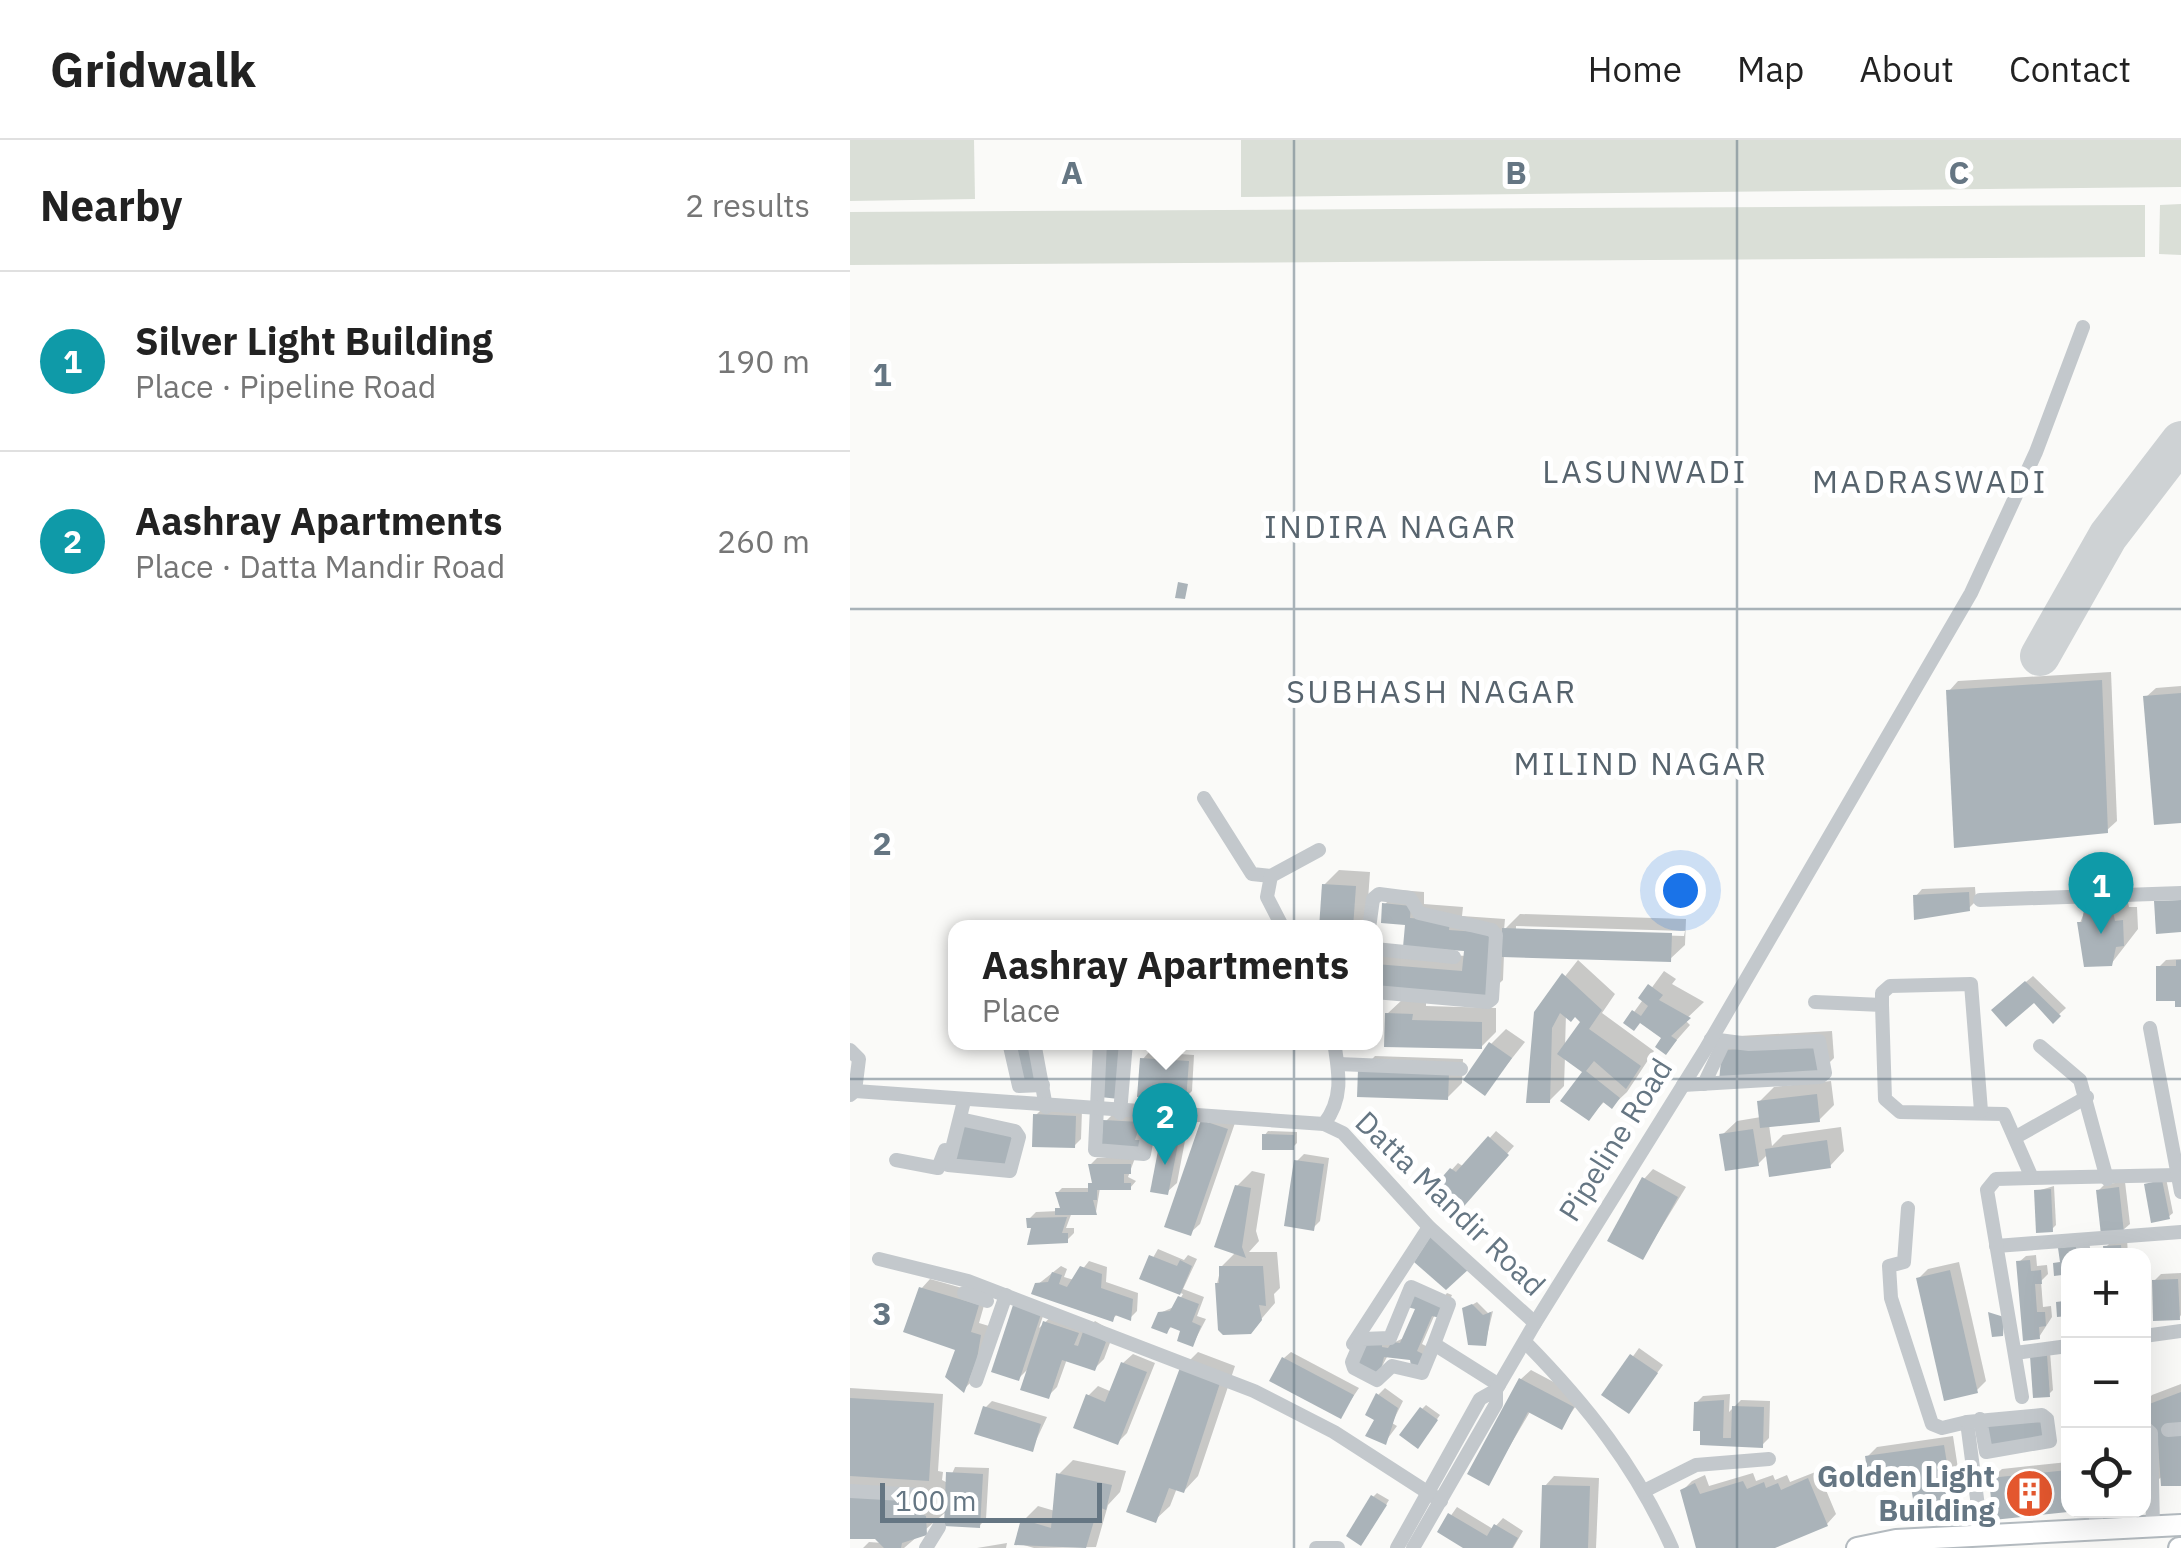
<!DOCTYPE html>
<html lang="en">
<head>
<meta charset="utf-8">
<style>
  :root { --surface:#fff; --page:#f2f2f2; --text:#222; --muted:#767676; --line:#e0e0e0; --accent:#111827 }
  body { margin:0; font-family:"IBM Plex Sans",sans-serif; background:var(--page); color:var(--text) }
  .controls { position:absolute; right:30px; bottom:30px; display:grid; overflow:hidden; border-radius:20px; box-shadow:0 10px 40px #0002 }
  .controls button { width:90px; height:90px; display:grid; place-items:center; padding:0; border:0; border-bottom:2px solid var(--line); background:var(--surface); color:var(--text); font:50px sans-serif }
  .scale { position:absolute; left:30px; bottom:25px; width:222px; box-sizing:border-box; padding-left:10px; border:5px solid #657683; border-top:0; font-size:28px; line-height:35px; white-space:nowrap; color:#657683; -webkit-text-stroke:8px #fff; paint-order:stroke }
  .you { position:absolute; left:830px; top:750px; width:35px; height:35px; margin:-25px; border:8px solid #fff; border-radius:50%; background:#1a73e8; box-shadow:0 0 0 15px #1a73e833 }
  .badge { display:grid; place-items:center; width:65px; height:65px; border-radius:50%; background:var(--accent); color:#fff; font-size:32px; font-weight:700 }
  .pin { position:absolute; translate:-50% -82px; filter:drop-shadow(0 2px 5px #0008) }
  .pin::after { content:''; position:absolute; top:52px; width:35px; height:30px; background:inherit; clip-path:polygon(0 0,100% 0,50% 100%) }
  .popup { position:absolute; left:98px; top:780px; width:435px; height:130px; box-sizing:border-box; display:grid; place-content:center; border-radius:20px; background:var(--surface); filter:drop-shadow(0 2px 8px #0005); font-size:32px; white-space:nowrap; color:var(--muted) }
  .popup b { font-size:38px; color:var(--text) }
  .popup::after { content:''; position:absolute; left:50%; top:100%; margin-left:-20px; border:20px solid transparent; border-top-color:var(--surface) }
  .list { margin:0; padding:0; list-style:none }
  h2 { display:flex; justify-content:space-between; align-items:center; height:130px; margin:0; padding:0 40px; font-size:42px }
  h2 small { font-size:32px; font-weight:400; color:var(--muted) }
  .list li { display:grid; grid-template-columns:65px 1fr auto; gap:30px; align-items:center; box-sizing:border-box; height:180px; padding:0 40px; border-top:2px solid var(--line) }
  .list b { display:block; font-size:38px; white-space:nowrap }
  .list p { margin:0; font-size:32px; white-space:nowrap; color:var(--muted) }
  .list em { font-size:32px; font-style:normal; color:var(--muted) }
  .icon { flex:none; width:55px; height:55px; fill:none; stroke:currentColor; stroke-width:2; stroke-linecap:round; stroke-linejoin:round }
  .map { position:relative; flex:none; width:1331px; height:1408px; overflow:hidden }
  header { display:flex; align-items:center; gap:60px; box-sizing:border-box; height:140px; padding:0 50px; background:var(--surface); border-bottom:2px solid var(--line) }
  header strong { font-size:48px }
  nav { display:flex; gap:55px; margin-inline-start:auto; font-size:35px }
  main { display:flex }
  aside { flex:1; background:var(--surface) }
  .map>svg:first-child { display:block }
</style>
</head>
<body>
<header>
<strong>Gridwalk</strong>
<nav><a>Home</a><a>Map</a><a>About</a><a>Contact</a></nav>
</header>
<main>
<aside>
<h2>Nearby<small>2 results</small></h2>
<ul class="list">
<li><span class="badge" style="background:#0f9aa8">1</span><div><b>Silver Light Building</b><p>Place · Pipeline Road</p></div><em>190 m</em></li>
<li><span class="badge" style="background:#0f9aa8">2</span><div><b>Aashray Apartments</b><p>Place · Datta Mandir Road</p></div><em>260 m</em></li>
</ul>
</aside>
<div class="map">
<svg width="1331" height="1408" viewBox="0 0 1331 1408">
  <rect width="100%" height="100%" fill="#fafaf8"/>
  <g fill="#dadfd7">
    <path d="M 0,0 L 124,0 L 125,59 L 0,61 Z"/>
    <path d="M 391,0 L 1331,0 L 1331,47 L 391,57 Z"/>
    <path d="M 1331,64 L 1331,115 L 1309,114 L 1310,65 Z"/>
    <path d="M 1295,65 L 1295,117 L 0,125 L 0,72 Z"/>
  </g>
  <g fill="#0003" fill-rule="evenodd">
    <path d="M 1261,532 L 1267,681 L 1257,690 L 1099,551 L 1108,541 Z"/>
    <path d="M 1331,546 L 1331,680 L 1296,557 L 1306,548 Z"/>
    <path d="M 489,730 L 520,732 L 516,788 L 472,788 L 474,745 Z"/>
    <path d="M 1125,747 L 1126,761 L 1119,768 L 1066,756 L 1072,749 Z"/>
    <path d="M 1275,749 L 1279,767 L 1287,767 L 1288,789 L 1261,824 L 1230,783 L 1237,765 Z"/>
    <path d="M 550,750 L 574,752 L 574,764 L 613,767 L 612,776 L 655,779 L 654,790 L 670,774 L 836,779 L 835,805 L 820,819 L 654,814 L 653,840 L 638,854 L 525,846 L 525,823 L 538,810 L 616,816 L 616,809 L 557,783 L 535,764 ZM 666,786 L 835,791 L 834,796 L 666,791 Z"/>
    <path d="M 1331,819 L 1331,864 L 1309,827 L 1316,820 Z"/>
    <path d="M 728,820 L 765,854 L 752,873 L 804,911 L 777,952 L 762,966 L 755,961 L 738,978 L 735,932 L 715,916 L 714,946 L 699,961 L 686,873 ZM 716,874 L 726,874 L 733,882 L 715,908 Z"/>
    <path d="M 814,831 L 826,839 L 822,844 L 854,862 L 835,880 L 840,885 L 816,912 L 815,898 L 784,872 Z"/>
    <path d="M 1183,836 L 1216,868 L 1203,880 L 1184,859 L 1151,863 Z"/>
    <path d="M 552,860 L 576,860 L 576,866 L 646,868 L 646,892 L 631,907 L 537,874 Z"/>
    <path d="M 656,889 L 675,902 L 635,952 L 641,904 Z"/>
    <path d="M 982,891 L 984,918 L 969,933 L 874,911 L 889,896 Z"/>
    <path d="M 299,912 L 344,915 L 342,951 L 335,958 L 293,919 Z"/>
    <path d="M 525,916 L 613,919 L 612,943 L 597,958 L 511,931 Z"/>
    <path d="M 981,941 L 984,965 L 969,980 L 919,985 L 922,1006 L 933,995 L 991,987 L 994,1011 L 980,1026 L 919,1013 L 908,1024 L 872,995 L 887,981 L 911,977 L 909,962 L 924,947 Z"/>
    <path d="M 193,968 L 232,970 L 231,999 L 224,1006 L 186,975 Z"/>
    <path d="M 363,972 L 386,980 L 350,1084 L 340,1093 L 317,1085 Z"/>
    <path d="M 263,974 L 296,976 L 290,994 L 296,994 L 288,1009 L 256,981 Z"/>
    <path d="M 323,987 L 337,990 L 327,1043 L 317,1052 L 314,996 Z"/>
    <path d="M 418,991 L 447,992 L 447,1003 L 443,1007 L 414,996 Z"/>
    <path d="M 646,991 L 664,1006 L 614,1063 L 584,1049 L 608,1023 L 614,1027 Z"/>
    <path d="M 454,1014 L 479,1018 L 470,1081 L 463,1088 L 447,1021 Z"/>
    <path d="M 247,1018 L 285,1018 L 278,1037 L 286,1041 L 280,1048 L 250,1048 L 246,1072 L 222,1072 L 216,1088 L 224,1088 L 224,1093 L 217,1100 L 184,1085 L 179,1079 L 186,1072 L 209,1071 L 214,1057 L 207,1053 L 212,1048 L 241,1048 L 246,1031 L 240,1025 Z"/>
    <path d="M 803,1029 L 836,1047 L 793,1117 L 794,1039 Z"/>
    <path d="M 402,1031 L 415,1034 L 406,1091 L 409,1101 L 399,1112 L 427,1112 L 430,1148 L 424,1154 L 425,1163 L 400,1192 L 367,1144 L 371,1127 L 386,1112 L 387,1046 Z"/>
    <path d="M 1316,1038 L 1323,1073 L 1318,1077 L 1296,1045 Z"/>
    <path d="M 1275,1042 L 1280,1084 L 1273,1090 L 1248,1051 L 1255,1044 Z"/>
    <path d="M 1204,1046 L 1206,1085 L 1202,1089 L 1187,1051 Z"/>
    <path d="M 1277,1099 L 1278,1116 L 1256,1116 L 1256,1107 L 1263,1100 Z"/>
    <path d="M 308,1109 L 334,1120 L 338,1115 L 347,1119 L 333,1149 L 354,1157 L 347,1176 L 356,1179 L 343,1204 L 334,1189 L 323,1185 L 317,1191 L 310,1173 L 326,1166 L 333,1154 L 292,1137 Z"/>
    <path d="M 1186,1115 L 1187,1126 L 1197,1125 L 1198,1134 L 1191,1141 L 1193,1167 L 1201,1166 L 1202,1177 L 1189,1197 L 1169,1122 L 1176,1116 Z"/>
    <path d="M 239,1121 L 257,1127 L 256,1142 L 288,1153 L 287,1171 L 280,1178 L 268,1174 L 262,1179 L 187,1145 L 211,1126 L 217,1129 L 214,1137 L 224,1140 Z"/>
    <path d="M 1109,1122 L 1136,1241 L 1127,1250 L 1069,1138 L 1078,1129 Z"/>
    <path d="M 1331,1133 L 1331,1175 L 1329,1178 L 1304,1141 L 1311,1134 Z"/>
    <path d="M 80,1139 L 137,1155 L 129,1183 L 139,1186 L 123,1240 L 114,1249 L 109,1208 L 71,1149 Z"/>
    <path d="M 570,1144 L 592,1159 L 597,1153 L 602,1155 L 596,1168 L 585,1174 L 572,1204 L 580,1208 L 577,1221 L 538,1215 L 528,1234 L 515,1202 L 545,1202 L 556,1197 L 568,1167 Z"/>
    <path d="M 627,1162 L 638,1173 L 643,1171 L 635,1204 L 615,1169 Z"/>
    <path d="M 196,1167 L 189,1188 L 205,1173 L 237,1183 L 233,1193 L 245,1181 L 264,1192 L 254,1219 L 245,1228 L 217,1219 L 207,1247 L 198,1256 L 180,1227 L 169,1238 L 144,1231 Z"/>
    <path d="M 789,1208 L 813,1225 L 779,1271 L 755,1255 Z"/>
    <path d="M 348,1212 L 385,1226 L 348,1336 L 334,1351 L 327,1348 L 320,1366 L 305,1380 L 333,1227 Z"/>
    <path d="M 441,1212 L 509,1248 L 490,1276 L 434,1218 Z"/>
    <path d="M 1200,1212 L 1203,1250 L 1199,1254 L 1183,1217 Z"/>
    <path d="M 283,1214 L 305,1223 L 277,1293 L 267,1303 L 238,1256 L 248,1246 L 262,1252 L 273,1223 Z"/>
    <path d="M 681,1230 L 732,1257 L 712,1286 L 681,1270 L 638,1343 L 671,1239 Z"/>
    <path d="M 1331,1244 L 1331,1344 L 1313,1336 L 1294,1350 L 1294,1264 L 1302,1255 Z"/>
    <path d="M 0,1248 L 93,1254 L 88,1331 L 93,1332 L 92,1340 L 98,1343 L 105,1327 L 139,1328 L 136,1379 L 129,1386 L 97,1371 L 54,1408 L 13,1408 L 19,1402 L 33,1403 L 26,1396 L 0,1396 Z"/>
    <path d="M 535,1248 L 553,1261 L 542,1283 L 547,1286 L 535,1302 L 528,1280 L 528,1255 Z"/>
    <path d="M 880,1254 L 879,1272 L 891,1260 L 920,1261 L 919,1298 L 912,1305 L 852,1303 L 846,1263 L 853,1256 Z"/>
    <path d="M 142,1261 L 197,1277 L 182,1309 L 135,1268 Z"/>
    <path d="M 576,1265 L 590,1275 L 571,1301 L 572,1269 Z"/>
    <path d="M 1103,1296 L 1111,1348 L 1102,1357 L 1061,1332 L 1017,1317 L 1027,1307 Z"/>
    <path d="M 223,1320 L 276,1331 L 270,1352 L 258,1365 L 246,1407 L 184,1408 L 167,1403 L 173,1381 L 188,1366 L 205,1371 L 208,1335 Z"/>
    <path d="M 1218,1322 L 1218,1369 L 1145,1377 L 1142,1338 L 1152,1329 Z"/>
    <path d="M 968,1331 L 986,1374 L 977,1384 L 918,1408 L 849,1408 L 832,1351 L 842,1341 L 855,1335 L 859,1346 L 903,1333 L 906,1341 L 923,1335 L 925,1340 L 937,1335 L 940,1342 Z"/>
    <path d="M 704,1336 L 749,1338 L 746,1408 L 693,1408 L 695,1346 Z"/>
    <path d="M 527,1353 L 539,1360 L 515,1399 L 523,1357 Z"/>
    <path d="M 607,1367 L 643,1389 L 653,1378 L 673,1391 L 663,1408 L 618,1408 L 590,1391 Z"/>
    <path d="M 157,1403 L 156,1408 L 127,1408 Z"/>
  </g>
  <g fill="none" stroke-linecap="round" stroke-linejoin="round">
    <path stroke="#ced2d4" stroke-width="40" d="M 1190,516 L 1258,396 L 1331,301"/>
  </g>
  <g fill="#aab3b9">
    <path d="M 328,442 L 338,444 L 335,459 L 325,458 Z"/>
    <path d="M 1252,540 L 1258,693 L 1104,708 L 1096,550 Z"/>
    <path d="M 1331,553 L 1331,683 L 1304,685 L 1293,556 Z"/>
    <path d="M 472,744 L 506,746 L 503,788 L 469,788 Z"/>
    <path d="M 1119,752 L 1120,771 L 1064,780 L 1063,755 Z"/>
    <path d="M 1331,760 L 1331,792 L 1306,794 L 1304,761 Z"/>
    <path d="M 1240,761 L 1261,763 L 1265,781 L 1273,780 L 1274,806 L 1266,807 L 1262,826 L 1234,827 L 1227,782 L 1232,782 L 1235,764 Z"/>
    <path d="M 532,763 L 561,766 L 560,778 L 600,781 L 599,790 L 641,793 L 639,857 L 525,848 L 525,824 L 612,831 L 614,811 L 553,807 L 555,785 L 531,783 Z"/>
    <path d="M 652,788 L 822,793 L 821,822 L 652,817 Z"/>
    <path d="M 1326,820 L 1331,820 L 1331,867 L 1325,867 L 1325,861 L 1306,861 L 1306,826 L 1326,826 Z"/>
    <path d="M 712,833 L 752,870 L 739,889 L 791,926 L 776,949 L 744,921 L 736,931 L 770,958 L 762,969 L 753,962 L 739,981 L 710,961 L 732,932 L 707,914 L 730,882 L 725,877 L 721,882 L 710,873 L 702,888 L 700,963 L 676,963 L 684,872 Z"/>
    <path d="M 1175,841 L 1211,876 L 1203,884 L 1184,863 L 1156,887 L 1141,870 Z"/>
    <path d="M 798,844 L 813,855 L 809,860 L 841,878 L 821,896 L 827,900 L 816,915 L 805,907 L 811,898 L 790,883 L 784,891 L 773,883 L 782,870 L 791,876 L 798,866 L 788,858 Z"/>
    <path d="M 535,873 L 563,874 L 562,880 L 632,882 L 632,909 L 534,907 Z"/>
    <path d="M 161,902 L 181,902 L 190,942 L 171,946 Z"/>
    <path d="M 255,902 L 274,902 L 269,959 L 250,957 Z"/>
    <path d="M 639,902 L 662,918 L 635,956 L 613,940 Z"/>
    <path d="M 969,905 L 970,935 L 869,941 L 872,910 Z"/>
    <path d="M 290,918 L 339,921 L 336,960 L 287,957 Z"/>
    <path d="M 508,930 L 599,933 L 598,960 L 507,957 Z"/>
    <path d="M 967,954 L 970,982 L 910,988 L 907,961 Z"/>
    <path d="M 183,974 L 226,976 L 225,1008 L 182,1007 Z"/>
    <path d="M 253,980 L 291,982 L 285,1000 L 290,1000 L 289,1011 L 251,1009 Z"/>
    <path d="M 351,980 L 378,989 L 341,1096 L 314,1087 Z"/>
    <path d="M 114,981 L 166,995 L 159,1027 L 102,1025 Z"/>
    <path d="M 903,989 L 909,1026 L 875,1031 L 869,994 Z"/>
    <path d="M 412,994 L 444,995 L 444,1010 L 412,1010 Z"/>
    <path d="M 311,995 L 329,999 L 318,1055 L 300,1052 Z"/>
    <path d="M 638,996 L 659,1015 L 608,1073 L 581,1050 L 600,1028 L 606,1032 Z"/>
    <path d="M 977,1000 L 981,1028 L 919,1037 L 915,1009 Z"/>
    <path d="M 444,1020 L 474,1024 L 464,1091 L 434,1086 Z"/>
    <path d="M 238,1024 L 281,1024 L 281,1034 L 274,1034 L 274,1043 L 281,1043 L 281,1050 L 247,1050 L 247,1060 L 243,1060 L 247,1075 L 205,1075 L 205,1068 L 210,1068 L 205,1052 L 238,1052 L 238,1043 L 242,1043 Z"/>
    <path d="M 792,1037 L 828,1057 L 793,1120 L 757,1101 Z"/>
    <path d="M 1312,1040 L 1320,1079 L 1301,1083 L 1294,1044 Z"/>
    <path d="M 385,1045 L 401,1048 L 392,1107 L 396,1118 L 364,1107 Z"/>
    <path d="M 1269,1047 L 1274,1093 L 1251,1095 L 1246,1050 Z"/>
    <path d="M 1201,1049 L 1203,1092 L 1186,1093 L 1184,1050 Z"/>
    <path d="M 217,1077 L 212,1093 L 218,1093 L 218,1103 L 177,1105 L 181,1088 L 177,1088 L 176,1078 Z"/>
    <path d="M 582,1094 L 620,1128 L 596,1150 L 564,1122 Z"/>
    <path d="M 1271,1105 L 1272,1116 L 1254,1116 L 1253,1106 Z"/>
    <path d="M 1226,1106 L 1227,1116 L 1218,1116 L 1218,1176 L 1207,1177 L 1206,1162 L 1214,1161 L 1212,1135 L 1204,1136 L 1203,1123 L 1210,1122 L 1208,1108 Z"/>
    <path d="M 299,1115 L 327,1126 L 330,1120 L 342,1126 L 330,1155 L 289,1139 Z"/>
    <path d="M 1180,1120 L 1181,1131 L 1191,1130 L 1192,1144 L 1185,1144 L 1187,1172 L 1195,1172 L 1196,1186 L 1189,1187 L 1190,1199 L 1173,1201 L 1166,1121 Z"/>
    <path d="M 230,1126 L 252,1134 L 251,1148 L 283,1159 L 281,1181 L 265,1175 L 263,1182 L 181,1154 L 185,1143 L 198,1142 L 202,1132 L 212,1135 L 209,1144 L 217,1147 Z"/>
    <path d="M 369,1126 L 413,1126 L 416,1166 L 409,1165 L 412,1180 L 401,1194 L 373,1195 L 368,1190 L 365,1143 L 369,1143 Z"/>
    <path d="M 1100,1130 L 1128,1253 L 1094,1261 L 1066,1138 Z"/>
    <path d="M 1328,1139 L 1330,1180 L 1303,1181 L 1302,1140 Z"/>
    <path d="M 69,1147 L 129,1165 L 121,1192 L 131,1195 L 127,1219 L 114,1253 L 95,1237 L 105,1210 L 53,1192 Z"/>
    <path d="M 561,1150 L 597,1162 L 590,1178 L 582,1176 L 567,1211 L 575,1215 L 570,1230 L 562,1231 L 560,1220 L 534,1217 L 529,1237 L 505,1225 L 512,1201 L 532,1201 L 532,1207 L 538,1208 L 542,1202 L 550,1203 L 565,1169 L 557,1167 Z"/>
    <path d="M 328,1156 L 349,1164 L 342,1182 L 351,1186 L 343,1207 L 327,1201 L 330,1191 L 320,1187 L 317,1194 L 301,1188 L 308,1172 L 320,1171 Z"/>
    <path d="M 622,1164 L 633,1175 L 641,1172 L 636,1206 L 618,1205 L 612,1168 Z"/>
    <path d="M 163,1165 L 191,1174 L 169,1241 L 141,1232 Z"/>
    <path d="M 1138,1172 L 1154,1177 L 1153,1196 L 1142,1197 Z"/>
    <path d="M 193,1181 L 229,1193 L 224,1205 L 228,1206 L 234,1189 L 256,1202 L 245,1231 L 212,1220 L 199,1259 L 170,1250 Z"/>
    <path d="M 780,1214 L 808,1233 L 779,1274 L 751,1255 Z"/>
    <path d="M 1197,1215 L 1200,1257 L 1183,1258 L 1180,1216 Z"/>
    <path d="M 432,1217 L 504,1255 L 491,1279 L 419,1241 Z"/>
    <path d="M 271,1222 L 297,1232 L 268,1305 L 223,1288 L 236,1254 L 255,1262 Z"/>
    <path d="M 331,1225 L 371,1240 L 334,1353 L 319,1348 L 306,1383 L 276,1372 Z"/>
    <path d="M 669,1238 L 724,1267 L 712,1290 L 678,1272 L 639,1346 L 617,1334 Z"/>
    <path d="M 1331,1252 L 1331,1346 L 1311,1346 L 1307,1290 L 1302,1292 L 1298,1280 L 1294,1283 L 1294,1266 Z"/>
    <path d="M 526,1253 L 548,1268 L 536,1305 L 515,1296 L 524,1280 L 515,1275 Z"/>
    <path d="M 0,1258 L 84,1263 L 79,1341 L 0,1336 Z"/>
    <path d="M 874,1260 L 873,1298 L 881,1298 L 882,1266 L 914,1267 L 913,1308 L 850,1305 L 850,1291 L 843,1291 L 844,1262 Z"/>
    <path d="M 133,1266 L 191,1284 L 183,1312 L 124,1294 Z"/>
    <path d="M 570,1267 L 588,1280 L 568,1309 L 549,1295 Z"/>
    <path d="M 1190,1278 L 1198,1300 L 1140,1305 L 1133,1280 Z"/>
    <path d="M 1094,1305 L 1103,1360 L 1064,1365 L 1059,1335 L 1019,1341 L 1015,1316 Z"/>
    <path d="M 1218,1330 L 1218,1372 L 1143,1380 L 1139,1338 Z"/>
    <path d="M 96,1332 L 133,1334 L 130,1388 L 94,1386 Z"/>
    <path d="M 206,1333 L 262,1345 L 256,1370 L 251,1368 L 248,1382 L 244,1381 L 236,1408 L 164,1405 L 171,1379 L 201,1388 Z"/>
    <path d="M 958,1338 L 978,1386 L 925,1408 L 846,1408 L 830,1350 L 845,1343 L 850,1354 L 893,1341 L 897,1349 L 914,1342 L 916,1348 L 928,1343 L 931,1350 Z"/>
    <path d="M 692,1345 L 740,1346 L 738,1408 L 690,1408 Z"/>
    <path d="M 521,1355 L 537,1365 L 511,1406 L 496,1396 Z"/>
    <path d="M 0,1356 L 64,1361 L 63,1370 L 76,1376 L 77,1395 L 52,1403 L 51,1408 L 34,1408 L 25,1399 L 0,1399 Z"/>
    <path d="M 598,1373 L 637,1396 L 644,1384 L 668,1398 L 662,1408 L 613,1408 L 587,1392 Z"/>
  </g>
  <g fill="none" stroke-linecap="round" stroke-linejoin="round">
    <defs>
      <g id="secondary">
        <path d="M 1007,1408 L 1046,1400 L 1331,1385"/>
        <path d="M 1329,1408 L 1331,1408"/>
      </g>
    </defs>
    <use href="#secondary" stroke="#b3babf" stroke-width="24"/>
    <g stroke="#c3c8cc" stroke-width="14">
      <path d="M 354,658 L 402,734 L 421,736"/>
      <path d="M 1130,760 L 1331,753"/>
      <path d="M 433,788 L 417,757 L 421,736 L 469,710"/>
      <path d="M 519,788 L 523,759 L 529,754 L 560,758 L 569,773 L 642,790 L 646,795 L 642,859 L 638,862 L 525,852"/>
      <path d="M 525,809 L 604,817"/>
      <path d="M 965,862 L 1032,865 L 1035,959 L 1050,972 L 1154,974 L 1182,1038 L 1328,1035"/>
      <path d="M 1032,865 L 1032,853 L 1040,846 L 1121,844 L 1131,971"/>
      <path d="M 1300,888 L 1331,1052"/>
      <path d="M 159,902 L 169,946 L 193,945"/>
      <path d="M 184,902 L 196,967"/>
      <path d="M 250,902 L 245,1010 L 294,1014 L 301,974"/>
      <path d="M 1190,906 L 1230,940 L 1257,1039"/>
      <path d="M 0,910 L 9,919 L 5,951"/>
      <path d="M 488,924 L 611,929"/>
      <path d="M 854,944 L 874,902"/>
      <path d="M 833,945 L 970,937 L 975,933 L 969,901 L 899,904 L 861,899"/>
      <path d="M 0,955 L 5,951 L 474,984 L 493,993 L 579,1087 L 685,1183"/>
      <path d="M 270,973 L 276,902"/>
      <path d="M 110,979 L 165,991 L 169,997 L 160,1031 L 98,1025 L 114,961"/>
      <path d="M 474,984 C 494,958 489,933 484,902"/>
      <path d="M 1166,997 L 1237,957"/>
      <path d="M 46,1020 L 88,1028 L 95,1010"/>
      <path d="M 1058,1068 L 1054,1122 L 1039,1126 L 1041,1158 L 1082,1284 L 1092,1288 L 1117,1282 L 1132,1397"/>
      <path d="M 1232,1100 L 1234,1116"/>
      <path d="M 1146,1106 L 1331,1092"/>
      <path d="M 29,1119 L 118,1141 L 404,1251 L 484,1292 L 591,1361"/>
      <path d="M 114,1153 L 137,1161"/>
      <path d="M 1294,1196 L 1331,1191"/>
      <path d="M 675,1202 C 737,1265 786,1327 822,1408"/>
      <path d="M 503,1204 L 579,1087"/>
      <path d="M 584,1204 L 599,1164 L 561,1147 L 540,1198 L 512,1199 L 502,1222 L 504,1228 L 527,1240 L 542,1226 L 572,1233 L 584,1204 L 649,1245"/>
      <path d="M 1165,1213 L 1218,1206"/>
      <path d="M 126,1241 L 156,1155"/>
      <path d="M 1172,1257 L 1137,1050 L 1146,1039 L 1182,1038"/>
      <path d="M 1117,1282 L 1192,1275 L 1197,1279 L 1200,1301 L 1136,1312 L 1130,1279"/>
      <path d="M 1294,1287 L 1301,1293 L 1303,1387"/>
      <path d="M 1318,1290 L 1331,1289"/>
      <path d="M 796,1350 L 846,1325 L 919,1319"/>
      <path d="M 0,1351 L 70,1355"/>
      <path d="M 1246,1370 L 1246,1391"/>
      <path d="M 76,1408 L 89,1387"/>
      <path d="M 466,1408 L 488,1408"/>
      <path d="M 547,1408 L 630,1259 L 646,1250"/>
      <path d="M 563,1408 L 646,1264 L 646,1250 L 685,1183 L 855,910 L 1121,453 L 1186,312 L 1233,187"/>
    </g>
    <use href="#secondary" stroke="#fff" stroke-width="20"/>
  </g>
  <path fill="none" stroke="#657683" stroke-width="2.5" stroke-opacity="0.55" d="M 444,0 L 444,1408M 887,0 L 887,1408M 0,469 L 1331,469M 0,939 L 1331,939"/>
  <defs>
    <symbol id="building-disc" viewBox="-11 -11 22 22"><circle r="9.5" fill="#e4572e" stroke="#fff"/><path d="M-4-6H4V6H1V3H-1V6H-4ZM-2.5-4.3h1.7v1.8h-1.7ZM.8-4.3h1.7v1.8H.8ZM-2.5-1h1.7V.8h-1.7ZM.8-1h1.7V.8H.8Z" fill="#fff"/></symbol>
  </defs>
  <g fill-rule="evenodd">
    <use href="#building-disc" x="1152" y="1326" width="55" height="55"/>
  </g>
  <g text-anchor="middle" stroke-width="10" stroke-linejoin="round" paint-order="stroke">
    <g font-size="30" fill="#657683" stroke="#fff">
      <text transform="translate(766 1000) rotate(-58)" y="10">Pipeline Road</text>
      <text transform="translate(600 1064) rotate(44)" y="10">Datta Mandir Road</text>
    </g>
    <g font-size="30" font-weight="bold" fill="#657683" stroke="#fff" text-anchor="end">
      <text x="1145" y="1347">Golden Light<tspan x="1145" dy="34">Building</tspan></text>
    </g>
    <g font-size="32" letter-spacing="2.5" fill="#57646e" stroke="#fff">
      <text x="795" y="343">LASUNWADI</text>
      <text x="1080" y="353">MADRASWADI</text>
      <text x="541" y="398">INDIRA NAGAR</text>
      <text x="582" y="563">SUBHASH NAGAR</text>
      <text x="791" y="635">MILIND NAGAR</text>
    </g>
  </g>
  <g font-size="32" text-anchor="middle" font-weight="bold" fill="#657683" stroke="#fff" stroke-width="10" stroke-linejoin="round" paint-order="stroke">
    <text x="222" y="44">A</text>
    <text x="666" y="44">B</text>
    <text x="1109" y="44">C</text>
    <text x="32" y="246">1</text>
    <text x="32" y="715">2</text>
    <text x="32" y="1185">3</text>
  </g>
</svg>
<div class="controls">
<button>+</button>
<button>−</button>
<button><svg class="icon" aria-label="locate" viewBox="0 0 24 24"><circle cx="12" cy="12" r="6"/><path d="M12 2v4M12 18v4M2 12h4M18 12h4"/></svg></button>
</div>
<div class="scale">100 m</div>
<div class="you"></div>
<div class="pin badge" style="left:1251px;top:794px;background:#0f9aa8">1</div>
<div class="pin badge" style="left:315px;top:1025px;background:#0f9aa8">2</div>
<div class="popup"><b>Aashray Apartments</b>Place</div>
</div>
</main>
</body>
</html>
